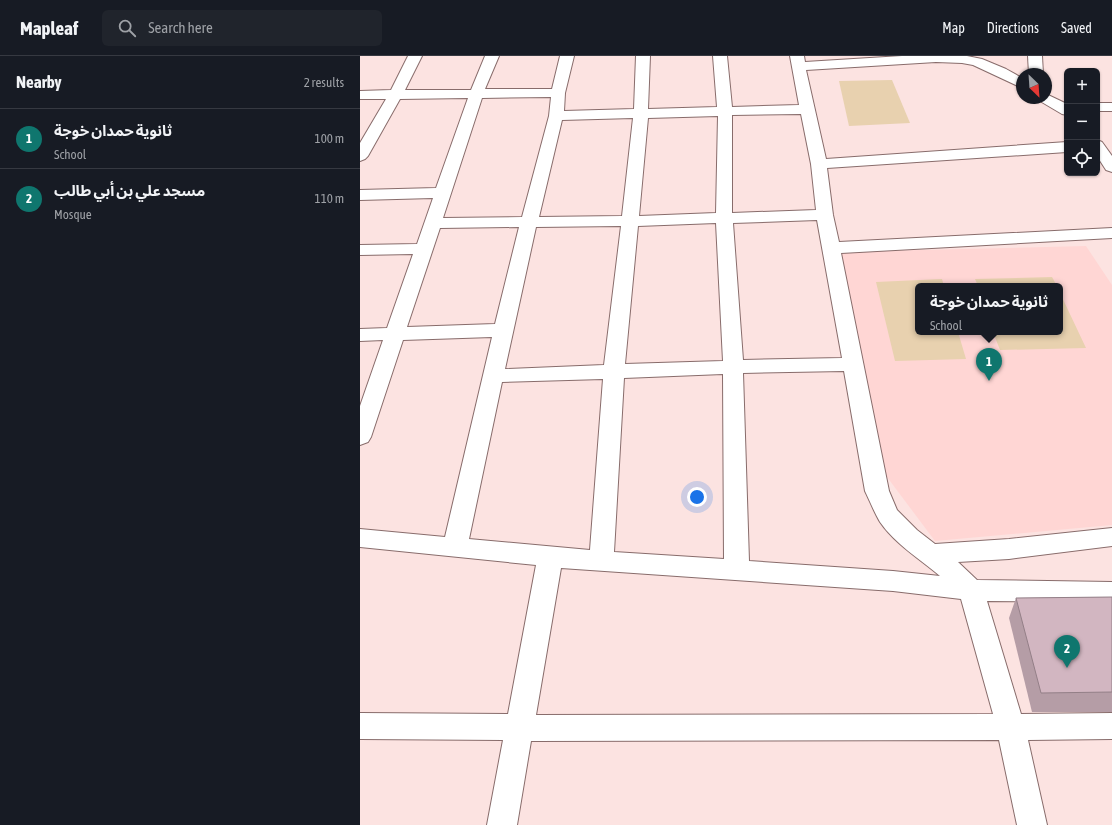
<!DOCTYPE html>
<html lang="en">
<head>
<meta charset="utf-8">
<style>
  :root { --surface:#171b24; --page:#20242c; --text:#f1f3f6; --muted:#9ea1a6; --line:#363941; --accent:#0f766e }
  body { margin:0; font-family:"Asap Condensed","Noto Sans Arabic",sans-serif; background:var(--page); color:var(--text) }
  .controls { position:absolute; right:12px; top:12px; display:grid; overflow:hidden; border-radius:6px; box-shadow:0 1px 3px #0004 }
  .controls button { width:36px; height:36px; display:grid; place-items:center; padding:0; border:0; border-bottom:1px solid var(--line); background:var(--surface); color:var(--text); font:20px sans-serif }
  .compass { position:absolute; left:656px; top:12px; width:36px; height:36px; border-radius:50%; background:var(--surface); box-shadow:0 1px 3px #0004; rotate:155deg }
  .you { position:absolute; left:337px; top:441px; width:14px; height:14px; margin:-10px; border:3px solid #fff; border-radius:50%; background:#1a73e8; box-shadow:0 0 0 6px #1a73e833 }
  .badge { display:grid; place-items:center; width:26px; height:26px; border-radius:50%; background:var(--accent); color:#fff; font-size:13px; font-weight:700 }
  .pin { position:absolute; translate:-50% -33px; filter:drop-shadow(0 1px 2px #0008) }
  .pin::after { content:''; position:absolute; top:21px; width:14px; height:12px; background:inherit; clip-path:polygon(0 0,100% 0,50% 100%) }
  .popup { position:absolute; left:555px; top:227px; width:148px; height:52px; box-sizing:border-box; display:grid; place-content:center; border-radius:6px; background:var(--surface); filter:drop-shadow(0 1px 3px #0005); font-size:13px; white-space:nowrap; color:var(--muted) }
  .popup b { font-size:15px; color:var(--text) }
  .popup::after { content:''; position:absolute; left:50%; top:100%; margin-left:-8px; border:8px solid transparent; border-top-color:var(--surface) }
  .list { margin:0; padding:0; list-style:none }
  h2 { display:flex; justify-content:space-between; align-items:center; height:52px; margin:0; padding:0 16px; font-size:17px }
  h2 small { font-size:13px; font-weight:400; color:var(--muted) }
  .list li { display:grid; grid-template-columns:26px 1fr auto; gap:12px; align-items:center; box-sizing:border-box; height:60px; padding:0 16px; border-top:1px solid var(--line) }
  .list b { display:block; font-size:15px; white-space:nowrap }
  .list p { margin:0; font-size:13px; white-space:nowrap; color:var(--muted) }
  .list em { font-size:13px; font-style:normal; color:var(--muted) }
  .icon { flex:none; width:22px; height:22px; fill:none; stroke:currentColor; stroke-width:2; stroke-linecap:round; stroke-linejoin:round }
  .map { position:relative; flex:none; width:752px; height:769px; overflow:hidden }
  header { display:flex; align-items:center; gap:24px; box-sizing:border-box; height:56px; padding:0 20px; background:var(--surface); border-bottom:1px solid var(--line) }
  header strong { font-size:19px }
  nav { display:flex; gap:22px; margin-inline-start:auto; font-size:14px }
  .search { width:280px; height:36px; background:var(--page); display:flex; align-items:center; gap:10px; box-sizing:border-box; padding:0 14px; border-radius:6px; color:var(--muted); font-size:15px }
  main { display:flex }
  aside { flex:1; background:var(--surface) }
  .map>svg:first-child { display:block }
</style>
</head>
<body>
<header>
<strong>Mapleaf</strong>
<div class="search"><svg class="icon" aria-label="search" viewBox="0 0 24 24"><circle cx="10" cy="10" r="6"/><path d="M15 15l6 6"/></svg>Search here</div>
<nav><a>Map</a><a>Directions</a><a>Saved</a></nav>
</header>
<main>
<aside>
<h2>Nearby<small>2 results</small></h2>
<ul class="list">
<li><span class="badge">1</span><div><b>ثانوية حمدان خوجة</b><p>School</p></div><em>100 m</em></li>
<li><span class="badge">2</span><div><b>مسجد علي بن أبي طالب</b><p>Mosque</p></div><em>110 m</em></li>
</ul>
</aside>
<div class="map">
<svg width="752" height="769" viewBox="0 0 752 769">
  <rect width="100%" height="100%" fill="#fce3e1"/>
  <path fill="#ffd6d4" fill-rule="evenodd" d="M 726,190 L 752,229 L 752,469 L 575,485 L 527,421 L 476,196 ZM 558,230 L 700,230 L 700,276 L 558,276 Z"/>
  <g fill="#e8d1af">
    <path d="M 532,24 L 550,67 L 489,70 L 479,25 Z"/>
    <path d="M 692,221 L 697,230 L 618,230 L 615,223 Z"/>
    <path d="M 582,223 L 584,230 L 558,230 L 558,276 L 598,276 L 606,303 L 535,305 L 516,226 Z"/>
    <path d="M 700,237 L 726,292 L 640,294 L 633,276 L 700,276 Z"/>
  </g>
  <g fill="none" stroke-linecap="round" stroke-linejoin="round">
    <defs>
      <g id="street">
        <path d="M 48,0 L 62,0 L 45,34 L 111,34 L 125,0 L 139,0 L 125,33 L 192,33 L 200,0 L 214,0 L 205,37 L 204,55 L 274,53 L 276,0 L 290,0 L 288,53 L 357,51 L 353,0 L 367,0 L 372,51 L 439,49 L 430,0 L 444,0 L 445,6 L 542,0 L 607,0 L 622,3 L 646,13 L 662,22 L 662,32 L 613,9 L 602,7 L 576,6 L 446,14 L 466,103 L 707,86 L 707,96 L 467,112 L 473,159 L 479,186 L 752,172 L 752,182 L 481,197 L 529,435 L 537,454 L 557,474 L 575,488 L 649,483 L 752,472 L 752,490 L 649,503 L 598,506 L 617,524 L 752,526 L 752,546 L 627,545 L 661,658 L 752,657 L 752,683 L 668,684 L 687,769 L 657,769 L 639,684 L 171,685 L 157,769 L 127,769 L 143,684 L 0,683 L 0,657 L 148,658 L 176,509 L 0,491 L 0,473 L 85,481 L 132,281 L 43,284 L 11,381 L 8,386 L 0,389 L 0,350 L 23,284 L 0,285 L 0,273 L 27,272 L 53,198 L 0,199 L 0,189 L 57,188 L 73,142 L 0,144 L 0,134 L 76,132 L 108,42 L 40,43 L 8,100 L 5,103 L 0,105 L 0,87 L 26,43 L 0,43 L 0,35 L 31,34 ZM 191,41 L 189,60 L 162,161 L 83,162 L 122,42 ZM 441,58 L 451,108 L 456,154 L 372,157 L 372,59 ZM 358,60 L 356,157 L 279,160 L 288,62 ZM 273,62 L 262,160 L 179,161 L 202,64 ZM 457,164 L 482,302 L 383,304 L 373,167 ZM 356,167 L 363,305 L 265,308 L 278,170 ZM 261,170 L 244,309 L 145,313 L 176,171 ZM 159,171 L 135,268 L 47,271 L 80,172 ZM 484,315 L 505,435 C 510,445 514,456 520,466 C 535,488 560,503 580,520 L 533,515 L 389,505 L 383,317 ZM 363,318 L 364,503 L 254,496 L 264,322 ZM 243,323 L 230,494 L 109,483 L 142,326 ZM 201,512 L 533,535 L 601,543 L 633,658 L 176,659 Z"/>
        <path d="M 668,0 L 682,0 L 683,18 L 669,18 Z"/>
        <path d="M 686,38 L 707,48 L 707,59 L 702,58 L 680,45 L 678,42 L 686,42 Z"/>
        <rect x="737" y="47" width="15" height="8"/>
        <path d="M 737,84 L 742,86 L 752,100 L 752,116 L 746,114 L 737,100 Z"/>
      </g>
    </defs>
    <use href="#street" stroke="#886c6b" stroke-width="2"/>
    <use href="#street" fill="#fff" fill-rule="evenodd"/>
  </g>
  <path fill="#b59da6" d="M 752,541 L 752,656 L 672,656 L 649,562 L 656,542 Z"/>
  <path fill="#d2b6c1" stroke="#937f87" d="M 752,541 L 752,636 L 681,637 L 656,542 Z"/>
</svg>
<div class="controls">
<button>+</button>
<button>−</button>
<button><svg class="icon" aria-label="locate" viewBox="0 0 24 24"><circle cx="12" cy="12" r="6"/><path d="M12 2v4M12 18v4M2 12h4M18 12h4"/></svg></button>
</div>
<svg class="compass" viewBox="-18 -18 36 36"><path d="M0-13l5 13h-10z" fill="#e53935"/><path d="M0 13l5-13h-10z" fill="#9ea1a6"/></svg>
<div class="you"></div>
<div class="pin badge" style="left:629px;top:325px">1</div>
<div class="popup"><b>ثانوية حمدان خوجة</b>School</div>
<div class="pin badge" style="left:707px;top:612px">2</div>
</div>
</main>
</body>
</html>
